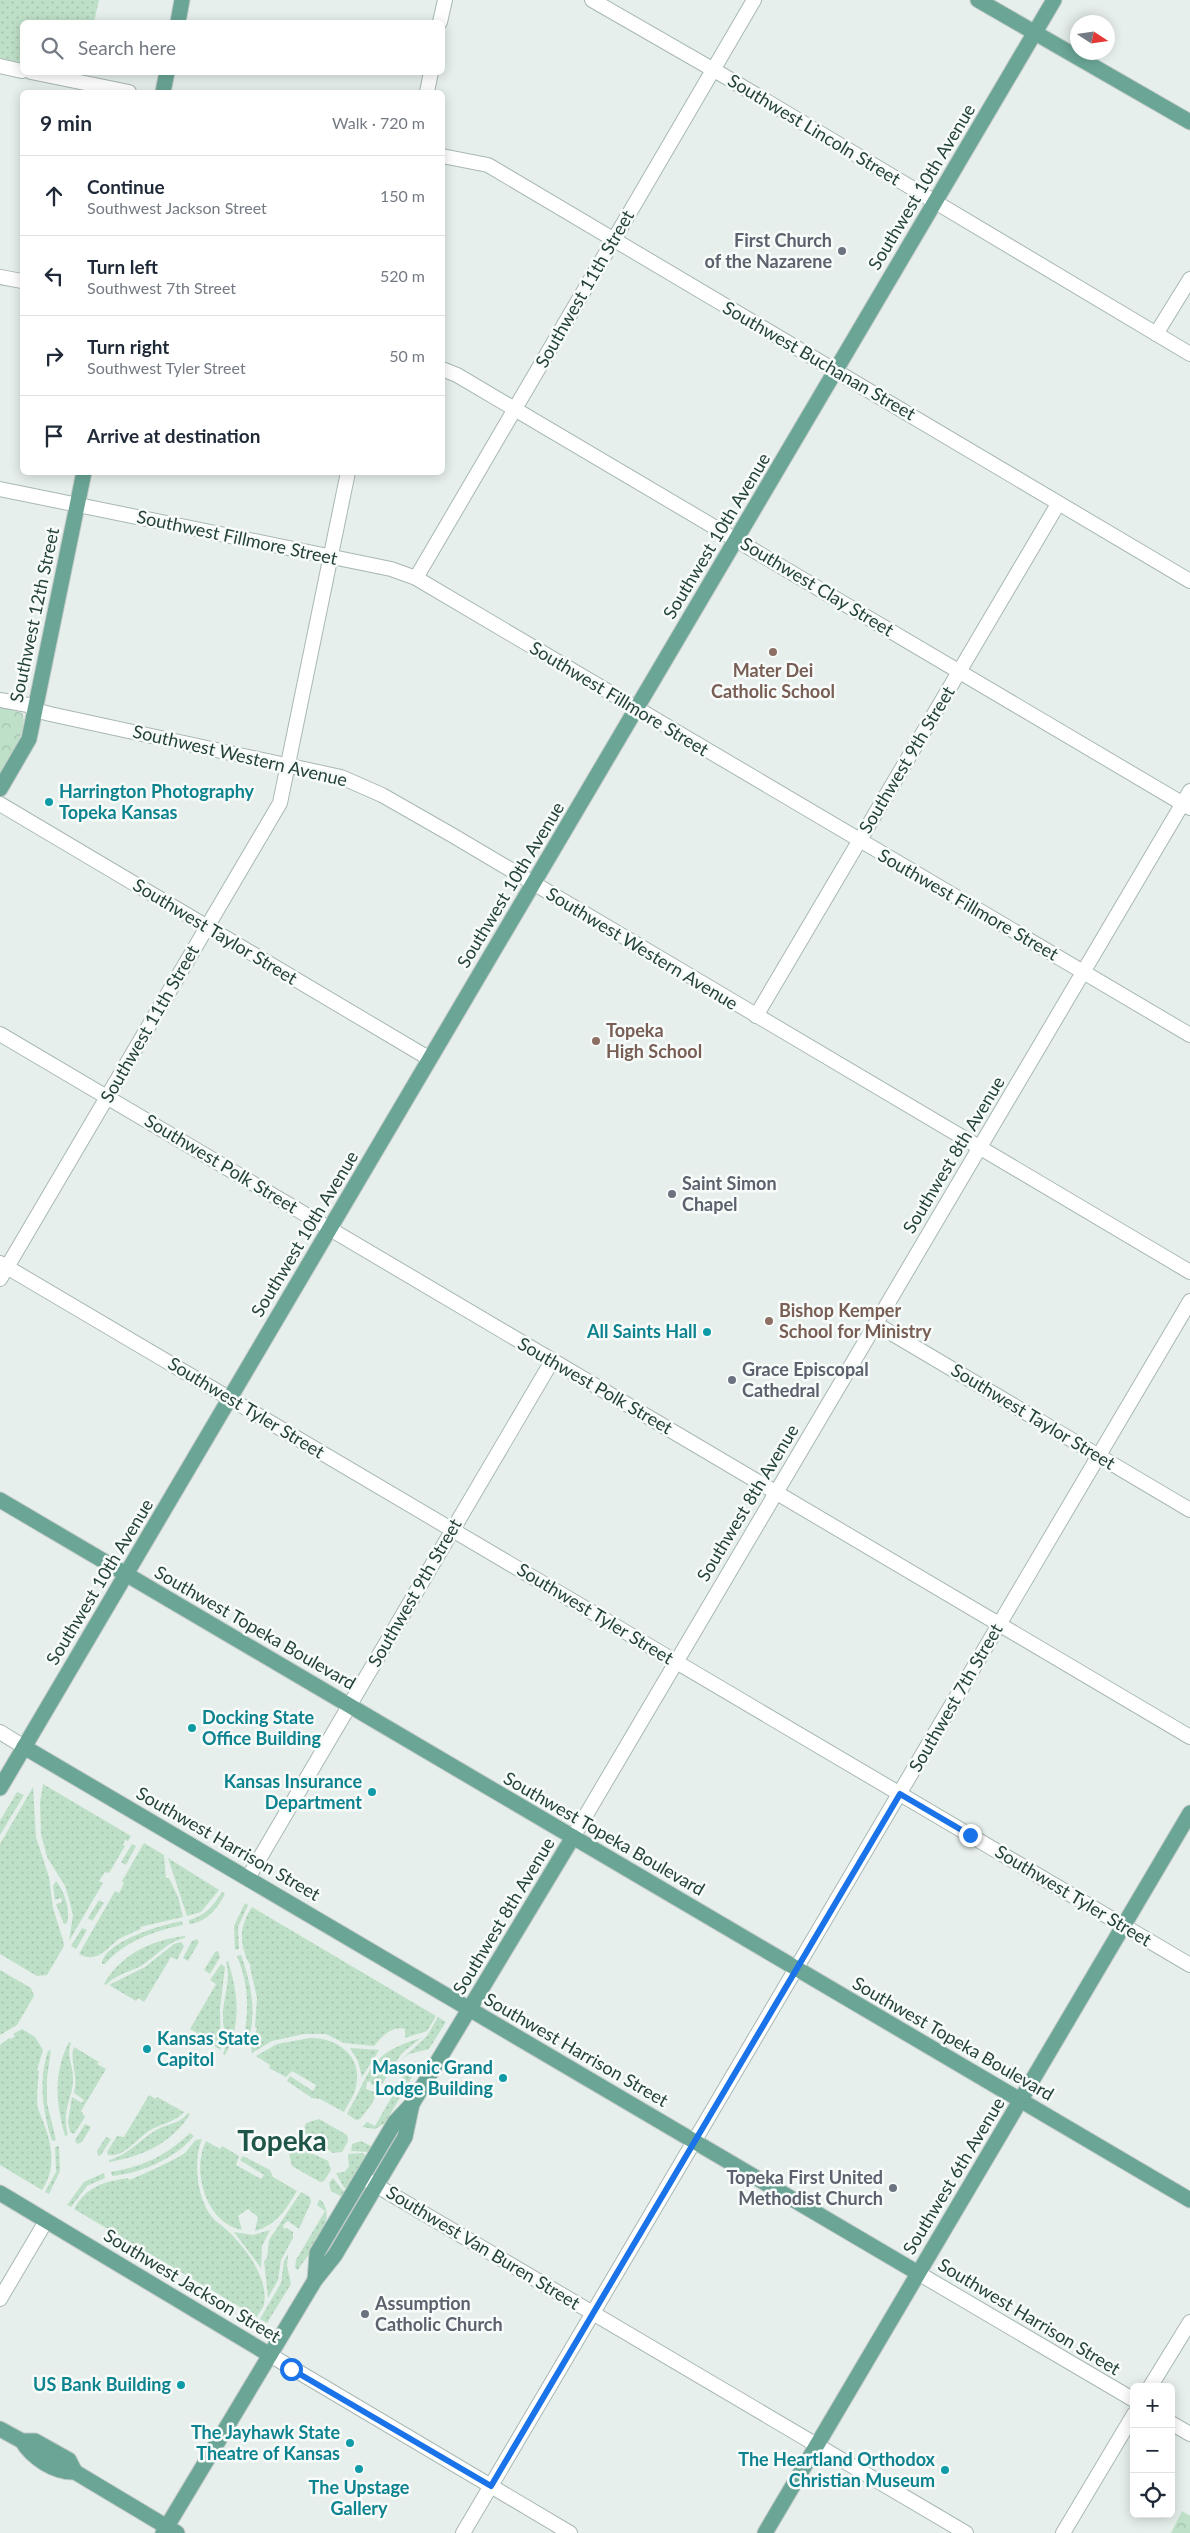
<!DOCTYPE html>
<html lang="en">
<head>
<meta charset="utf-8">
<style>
  :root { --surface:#fff; --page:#f6f6f7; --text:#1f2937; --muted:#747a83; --line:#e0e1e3 }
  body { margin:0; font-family:Lato,sans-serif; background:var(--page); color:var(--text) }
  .controls { position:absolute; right:15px; bottom:15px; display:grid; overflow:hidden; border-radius:8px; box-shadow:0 2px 12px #0003 }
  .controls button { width:45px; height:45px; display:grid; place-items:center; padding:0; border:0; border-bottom:1px solid var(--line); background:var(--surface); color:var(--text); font:25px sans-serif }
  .compass { position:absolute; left:1070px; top:15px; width:45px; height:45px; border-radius:50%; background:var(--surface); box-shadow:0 2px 12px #0003; rotate:102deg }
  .stop { position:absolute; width:15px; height:15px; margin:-11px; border:4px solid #1a73e8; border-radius:50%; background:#fff }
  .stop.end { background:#1a73e8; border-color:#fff; box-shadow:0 1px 5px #0008 }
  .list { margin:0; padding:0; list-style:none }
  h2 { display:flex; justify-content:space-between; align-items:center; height:65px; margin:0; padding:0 20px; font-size:21px }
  h2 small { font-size:16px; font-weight:400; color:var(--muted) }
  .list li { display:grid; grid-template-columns:32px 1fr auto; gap:15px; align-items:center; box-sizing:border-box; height:80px; padding:0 20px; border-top:1px solid var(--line) }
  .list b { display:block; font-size:19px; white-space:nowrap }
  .list p { margin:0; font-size:16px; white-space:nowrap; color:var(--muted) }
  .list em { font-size:16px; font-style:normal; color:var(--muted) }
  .icon { flex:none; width:28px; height:28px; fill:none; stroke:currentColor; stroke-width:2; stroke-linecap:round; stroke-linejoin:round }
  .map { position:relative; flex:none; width:1190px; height:2533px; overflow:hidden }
  .search { position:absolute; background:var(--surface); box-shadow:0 2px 12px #0003; left:20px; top:20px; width:425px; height:55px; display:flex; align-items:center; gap:12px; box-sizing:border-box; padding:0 18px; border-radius:8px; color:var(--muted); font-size:19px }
  .panel { position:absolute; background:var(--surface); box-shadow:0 2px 12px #0003; left:20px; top:90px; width:425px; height:385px; border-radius:8px }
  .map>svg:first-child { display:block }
</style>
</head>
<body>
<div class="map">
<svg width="1190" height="2533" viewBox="0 0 1190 2533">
  <defs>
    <pattern id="grass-dots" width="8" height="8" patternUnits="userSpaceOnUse" patternTransform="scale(1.25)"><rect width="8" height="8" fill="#bfe0c8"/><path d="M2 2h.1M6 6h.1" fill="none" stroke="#a4c1ad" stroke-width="1.8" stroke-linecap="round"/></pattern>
    <pattern id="park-crowns" width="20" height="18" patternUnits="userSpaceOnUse" patternTransform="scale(1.25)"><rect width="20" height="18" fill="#bfe0c8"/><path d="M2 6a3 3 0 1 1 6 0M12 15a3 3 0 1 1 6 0" fill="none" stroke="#a4c1ad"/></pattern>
  </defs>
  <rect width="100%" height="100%" fill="#e6efeb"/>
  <g fill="url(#grass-dots)">
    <path d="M 0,0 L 99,0 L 94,22 L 22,22 L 22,63 L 0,58 Z"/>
    <path d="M 43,1784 L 131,1836 L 128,1841 L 125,1840 L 123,1845 L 125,1846 L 109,1873 L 105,1872 L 99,1881 L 103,1883 L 69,1941 L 73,1915 L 69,1899 L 65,1886 L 47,1857 L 41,1834 L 40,1803 Z"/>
    <path d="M 33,1787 L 36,1837 L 49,1877 L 53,1908 L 63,1940 L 64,1946 L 47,1975 L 37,1976 L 0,1954 L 0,1844 Z"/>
    <path d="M 17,1792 L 24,1795 L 0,1835 L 0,1821 Z"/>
    <path d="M 144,1843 L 164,1855 L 166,1878 L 169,1878 L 178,1897 L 183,1917 L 140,1927 L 141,1929 C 134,1932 126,1935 119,1939 C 106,1949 97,1964 79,1954 L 115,1891 L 119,1893 L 124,1883 L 122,1881 Z"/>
    <path d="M 132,1844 L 136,1846 L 126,1865 L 121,1862 Z"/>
    <path d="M 168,1858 L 219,1890 L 201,1912 L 187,1916 Z"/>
    <path d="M 56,1881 C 64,1890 71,1911 67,1923 L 64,1924 L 56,1904 L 62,1902 L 61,1898 L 55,1900 L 53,1886 Z"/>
    <path d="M 222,1892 L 225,1894 C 217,1909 207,1922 189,1924 L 189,1920 C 205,1916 213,1906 222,1892 Z"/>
    <path d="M 99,1900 L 104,1903 L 92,1921 L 88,1918 Z"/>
    <path d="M 245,1903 L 248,1905 L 238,1927 L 239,1949 L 235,1950 L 234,1926 Z"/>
    <path d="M 252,1907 L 436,2016 L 427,2031 L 405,2038 L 405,2029 C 391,2025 382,2037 374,2046 L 344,2043 L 326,2034 L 304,2034 L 272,2041 L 252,2053 L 251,2047 L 257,2028 L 255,2027 L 257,1998 L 250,1967 L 251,1966 C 249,1964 248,1961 246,1957 C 239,1938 241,1924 252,1907 Z"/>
    <path d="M 182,1921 L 183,1925 C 154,1931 125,1941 105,1964 L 102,1964 C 104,1941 162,1925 182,1921 Z"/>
    <path d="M 82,1928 L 87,1930 L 76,1949 L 71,1946 Z"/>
    <path d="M 185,1936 L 185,1938 C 167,1941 156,1957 141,1966 C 129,1972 115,1975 106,1985 L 104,1984 C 121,1954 152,1940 185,1936 Z"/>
    <path d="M 197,1939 L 199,1942 L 188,1961 L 183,1958 L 192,1941 Z"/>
    <path d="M 181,1942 L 184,1946 L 177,1960 L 171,1957 L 144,2002 L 138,1998 L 136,2001 L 109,1985 L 145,1967 L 174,1944 Z"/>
    <path d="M 218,1951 L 220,1957 L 210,1974 L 204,1970 L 215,1952 Z"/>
    <path d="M 241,1955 C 251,1983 259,2019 245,2047 L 242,2046 C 249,2015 250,1987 237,1956 Z"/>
    <path d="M 228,1961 C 238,1993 242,2025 225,2055 L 223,2054 C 228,2043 223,2030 223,2018 C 222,1999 232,1981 226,1962 Z"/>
    <path d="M 221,1964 L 225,1967 L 220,2009 L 221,2050 L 196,2035 L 197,2033 L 190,2029 L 216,1984 L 210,1980 Z"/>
    <path d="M 0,1970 L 31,1988 L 34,1996 L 17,2025 L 0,2035 Z"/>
    <path d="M 438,2017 L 446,2022 L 429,2049 L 409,2054 L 401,2060 L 427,2036 Z"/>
    <path d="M 22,2029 L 35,2037 L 43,2050 L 37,2070 L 39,2071 C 38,2078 36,2105 38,2109 C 49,2135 60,2163 42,2190 L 0,2165 L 0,2045 L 9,2038 L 11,2039 L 15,2036 L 13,2034 Z"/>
    <path d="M 310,2038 C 338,2038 363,2056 356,2087 C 354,2096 348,2104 344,2112 L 320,2099 L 312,2098 L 287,2081 L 290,2076 L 313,2091 L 316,2085 L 292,2071 L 286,2077 L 269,2068 L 270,2065 L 256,2056 L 277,2044 Z"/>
    <path d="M 421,2038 L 402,2053 L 378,2090 L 376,2085 L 372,2085 L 370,2081 L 367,2082 L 366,2089 L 377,2093 L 371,2105 L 360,2119 L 356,2120 L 347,2114 C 372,2071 367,2054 421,2038 Z"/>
    <path d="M 69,2042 L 71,2043 C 66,2055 73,2065 73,2078 C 73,2101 61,2107 68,2135 L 65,2136 C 56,2103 53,2073 69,2042 Z"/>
    <path d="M 74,2047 L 99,2062 L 97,2064 L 106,2069 L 81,2111 L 85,2117 L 74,2134 L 70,2132 L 68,2122 L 72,2097 L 82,2103 L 84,2100 L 74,2093 C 79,2076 69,2060 74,2047 Z"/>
    <path d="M 350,2048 L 379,2050 L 362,2077 L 358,2061 Z"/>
    <path d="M 51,2050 L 47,2078 L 47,2103 L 56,2140 L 52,2141 C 43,2111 38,2081 48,2051 Z"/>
    <path d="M 417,2061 L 420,2062 L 419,2065 L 385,2123 L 375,2129 L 362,2127 L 367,2122 L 375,2126 L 411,2063 Z"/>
    <path d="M 149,2095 L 156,2099 L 157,2097 L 184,2112 C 176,2122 159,2124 149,2131 C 136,2139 124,2158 108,2155 L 107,2152 L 117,2136 L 124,2137 Z"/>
    <path d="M 188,2113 L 190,2114 C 171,2144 143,2156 109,2162 L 109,2160 C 129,2155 142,2137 160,2128 C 170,2124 182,2122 188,2113 Z"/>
    <path d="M 319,2119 L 347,2135 L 348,2141 L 342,2152 L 333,2153 L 303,2132 L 306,2123 Z"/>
    <path d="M 85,2124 L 91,2127 L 82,2142 L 77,2144 L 75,2140 Z"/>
    <path d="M 190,2133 L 194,2136 C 175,2159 141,2173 112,2176 L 111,2172 C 145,2166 165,2156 190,2133 Z"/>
    <path d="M 106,2137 L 111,2139 L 101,2155 L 98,2156 L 97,2151 Z"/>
    <path d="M 202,2139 C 193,2160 197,2194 209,2213 C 214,2221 222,2225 228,2231 C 246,2248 269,2279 264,2304 C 263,2309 259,2312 257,2317 L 74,2209 C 87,2186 103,2182 128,2178 L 129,2180 C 135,2178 182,2157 186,2152 C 189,2148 192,2144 196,2140 Z"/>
    <path d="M 206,2141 L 220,2149 L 222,2146 L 239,2156 L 236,2165 L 261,2179 L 264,2175 L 240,2160 L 243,2156 L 270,2170 L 273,2177 L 297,2191 C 286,2209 277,2225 255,2231 L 258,2217 L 248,2209 L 238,2216 L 242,2230 C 206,2223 191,2171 206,2141 Z"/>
    <path d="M 361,2141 L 371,2146 L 369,2152 L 351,2151 L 352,2144 Z"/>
    <path d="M 295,2145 L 328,2161 L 331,2170 L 324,2181 L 320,2182 L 292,2166 L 289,2154 Z"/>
    <path d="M 59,2146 L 60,2171 L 49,2194 L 45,2192 L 56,2172 L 55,2147 Z"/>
    <path d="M 363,2153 L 366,2156 L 347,2188 L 344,2188 L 336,2173 L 344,2172 L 349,2167 L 348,2154 Z"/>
    <path d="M 104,2173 L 105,2178 L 87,2186 L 71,2207 L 67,2205 L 84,2182 Z"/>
    <path d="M 333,2178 L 345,2193 L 342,2197 L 331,2191 L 329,2183 Z"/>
    <path d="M 301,2192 L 310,2197 L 311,2202 L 299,2229 L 288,2221 L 283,2225 L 284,2229 L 287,2228 L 293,2232 L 293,2238 L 281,2260 L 278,2280 L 268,2298 L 264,2261 L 267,2258 L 269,2240 Z"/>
    <path d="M 319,2200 L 321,2200 C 339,2221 309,2252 298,2270 L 295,2268 L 296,2260 L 325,2211 L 317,2205 Z"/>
    <path d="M 270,2230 L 262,2246 L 261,2268 L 234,2232 L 253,2235 Z"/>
    <path d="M 288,2254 L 287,2266 L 291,2284 L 267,2323 L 260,2319 L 281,2283 L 284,2261 Z"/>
  </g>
  <g fill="url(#park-crowns)">
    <path d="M 0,707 L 22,713 C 30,728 8,761 0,775 Z"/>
    <path d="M 1182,2511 L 1190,2516 L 1190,2533 L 1171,2533 Z"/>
  </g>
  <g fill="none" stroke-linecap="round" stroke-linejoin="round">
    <defs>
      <g id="minor">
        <path d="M 592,0 L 726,77 L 1190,354"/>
        <path d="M 440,22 L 445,0"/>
        <path d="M 0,66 L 22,71"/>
        <path d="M 31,72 L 129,92"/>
        <path d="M 427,92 L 431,72"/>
        <path d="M 442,156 L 488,165 L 1190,581"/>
        <path d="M 0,277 L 22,281"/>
        <path d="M 1156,334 L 1190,279"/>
        <path d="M 442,369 L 457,375 L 1190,808"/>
        <path d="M 0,489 L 391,569 L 416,578 L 1190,1035"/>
        <path d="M 416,578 L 754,0"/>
        <path d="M 0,700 L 28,705 L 35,710 L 50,714 L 341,777 L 382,795 L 452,835 L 1190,1272"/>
        <path d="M 0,804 L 430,1059"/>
        <path d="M 756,1016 L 1058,504"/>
        <path d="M 0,1034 L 1190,1737"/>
        <path d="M 0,1263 L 1190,1965"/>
        <path d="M 0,1279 L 280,803 L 348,472"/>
        <path d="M 876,1324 L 1190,1510"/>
        <path d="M 0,1732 L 24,1747"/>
        <path d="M 573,1837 L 1190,791"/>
        <path d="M 248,1878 L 552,1361"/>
        <path d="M 362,2177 L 966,2533"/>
        <path d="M 918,2273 L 1134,2400"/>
        <path d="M 0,2299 L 46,2221"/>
        <path d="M 270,2355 L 570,2533"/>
        <path d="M 1150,2387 L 1190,2322"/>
        <path d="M 1171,2423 L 1190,2434"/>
        <path d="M 463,2533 L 1190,1301"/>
        <path d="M 1063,2533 L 1134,2414"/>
      </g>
      <g id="major">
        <path d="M 978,0 L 1190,122"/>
        <path d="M 178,22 L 182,0"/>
        <path d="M 163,92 L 167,72"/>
        <path d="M 0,789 L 29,739 L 84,472"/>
        <path d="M 0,1500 L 1190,2200"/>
        <path d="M 24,1747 L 918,2273"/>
        <path d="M 0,1788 L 1054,0"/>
        <path d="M 0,2193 L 270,2355"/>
        <path d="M 315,2280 L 317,2253 L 395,2122 L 412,2104 L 573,1837"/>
        <path d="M 0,2429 L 22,2441 L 35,2441 L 69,2460 L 75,2472"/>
        <path d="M 22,2441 C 32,2458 55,2473 75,2472 L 177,2533"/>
        <path d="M 163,2533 L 315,2280 L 335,2255 L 405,2137 L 412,2104"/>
        <path d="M 765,2533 L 1190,1813"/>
      </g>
    </defs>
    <use href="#minor" stroke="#a8b8b2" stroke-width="16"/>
    <use href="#major" stroke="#c2cac8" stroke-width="17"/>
    <use href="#minor" stroke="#fff" stroke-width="14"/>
    <use href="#major" stroke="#6aa596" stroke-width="15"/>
  </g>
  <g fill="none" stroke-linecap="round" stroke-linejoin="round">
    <path stroke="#1a73e8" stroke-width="6" d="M 291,2369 L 491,2486 L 900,1794 L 970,1835"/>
  </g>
  <g fill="#6b7280" stroke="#f7fbf9" stroke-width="2">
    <circle cx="842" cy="251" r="5"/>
    <circle cx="672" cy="1194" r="5"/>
    <circle cx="732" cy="1380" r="5"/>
    <circle cx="893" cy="2188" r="5"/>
    <circle cx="365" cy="2314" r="5"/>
  </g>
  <g fill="#8d6e63" stroke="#f7fbf9" stroke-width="2">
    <circle cx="773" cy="652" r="5"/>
    <circle cx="596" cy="1041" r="5"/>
    <circle cx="769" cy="1321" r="5"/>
  </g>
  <g fill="#0f9aa8" stroke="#f7fbf9" stroke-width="2">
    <circle cx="49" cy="802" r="5"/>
    <circle cx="707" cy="1332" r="5"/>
    <circle cx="192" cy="1728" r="5"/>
    <circle cx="372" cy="1792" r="5"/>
    <circle cx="147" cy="2049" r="5"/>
    <circle cx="503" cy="2078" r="5"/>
    <circle cx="181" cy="2385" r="5"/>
    <circle cx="350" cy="2443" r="5"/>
    <circle cx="359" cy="2469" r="5"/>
    <circle cx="945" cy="2470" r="5"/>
  </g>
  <g text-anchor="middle" stroke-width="5" stroke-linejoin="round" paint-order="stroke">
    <g font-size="18" fill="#24423a" stroke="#f7fbf9">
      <text transform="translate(814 130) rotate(31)" y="6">Southwest Lincoln Street</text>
      <text transform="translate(922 187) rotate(-59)" y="6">Southwest 10th Avenue</text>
      <text transform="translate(585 289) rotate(-60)" y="6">Southwest 11th Street</text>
      <text transform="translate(819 361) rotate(30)" y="6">Southwest Buchanan Street</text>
      <text transform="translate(717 536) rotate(-59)" y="6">Southwest 10th Avenue</text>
      <text transform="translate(237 538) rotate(12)" y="6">Southwest Fillmore Street</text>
      <text transform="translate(817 587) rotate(31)" y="6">Southwest Clay Street</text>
      <text transform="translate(35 615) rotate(-78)" y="6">Southwest 12th Street</text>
      <text transform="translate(619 699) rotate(31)" y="6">Southwest Fillmore Street</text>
      <text transform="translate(240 756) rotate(13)" y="6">Southwest Western Avenue</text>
      <text transform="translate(907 760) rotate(-59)" y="6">Southwest 9th Street</text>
      <text transform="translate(511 885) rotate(-59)" y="6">Southwest 10th Avenue</text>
      <text transform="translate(968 905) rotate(30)" y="6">Southwest Fillmore Street</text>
      <text transform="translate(215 932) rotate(31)" y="6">Southwest Taylor Street</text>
      <text transform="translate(642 949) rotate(31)" y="6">Southwest Western Avenue</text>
      <text transform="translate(150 1024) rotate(-60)" y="6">Southwest 11th Street</text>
      <text transform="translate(954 1155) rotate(-59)" y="6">Southwest 8th Avenue</text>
      <text transform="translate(221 1164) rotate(31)" y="6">Southwest Polk Street</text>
      <text transform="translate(305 1234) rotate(-59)" y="6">Southwest 10th Avenue</text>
      <text transform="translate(595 1386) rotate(30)" y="6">Southwest Polk Street</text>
      <text transform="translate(246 1408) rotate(31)" y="6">Southwest Tyler Street</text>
      <text transform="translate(1033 1417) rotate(31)" y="6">Southwest Taylor Street</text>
      <text transform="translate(748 1503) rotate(-59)" y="6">Southwest 8th Avenue</text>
      <text transform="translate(100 1582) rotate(-59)" y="6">Southwest 10th Avenue</text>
      <text transform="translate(415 1593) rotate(-60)" y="6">Southwest 9th Street</text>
      <text transform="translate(595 1614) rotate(31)" y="6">Southwest Tyler Street</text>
      <text transform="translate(255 1628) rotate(30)" y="6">Southwest Topeka Boulevard</text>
      <text transform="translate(956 1698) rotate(-60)" y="6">Southwest 7th Street</text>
      <text transform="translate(604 1834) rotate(30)" y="6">Southwest Topeka Boulevard</text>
      <text transform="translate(228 1844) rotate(30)" y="6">Southwest Harrison Street</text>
      <text transform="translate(1073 1896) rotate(31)" y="6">Southwest Tyler Street</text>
      <text transform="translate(504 1916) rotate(-59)" y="6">Southwest 8th Avenue</text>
      <text transform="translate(953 2039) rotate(30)" y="6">Southwest Topeka Boulevard</text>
      <text transform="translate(576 2050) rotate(30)" y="6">Southwest Harrison Street</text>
      <text transform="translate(954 2176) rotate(-59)" y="6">Southwest 6th Avenue</text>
      <text transform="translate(483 2248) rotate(31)" y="6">Southwest Van Buren Street</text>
      <text transform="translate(192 2286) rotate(31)" y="6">Southwest Jackson Street</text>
      <text transform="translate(1029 2317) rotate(31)" y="6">Southwest Harrison Street</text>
    </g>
    <g font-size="18" font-weight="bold" fill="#5b616d" stroke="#f7fbf9" text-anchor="start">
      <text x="832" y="247" text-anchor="end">First Church<tspan x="832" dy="21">of the Nazarene</tspan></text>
      <text x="682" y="1190">Saint Simon<tspan x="682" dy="21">Chapel</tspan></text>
      <text x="742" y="1376">Grace Episcopal<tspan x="742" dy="21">Cathedral</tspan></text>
      <text x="883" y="2184" text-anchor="end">Topeka First United<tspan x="883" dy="21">Methodist Church</tspan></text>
      <text x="375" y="2310">Assumption<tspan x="375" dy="21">Catholic Church</tspan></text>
    </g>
    <g font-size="18" font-weight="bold" fill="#785e54" stroke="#f7fbf9" text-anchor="start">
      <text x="773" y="677" text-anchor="middle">Mater Dei<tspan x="773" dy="21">Catholic School</tspan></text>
      <text x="606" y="1037">Topeka<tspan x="606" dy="21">High School</tspan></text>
      <text x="779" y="1317">Bishop Kemper<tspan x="779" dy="21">School for Ministry</tspan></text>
    </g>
    <g font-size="18" font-weight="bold" fill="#0d838f" stroke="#f7fbf9" text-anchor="end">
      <text x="59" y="798" text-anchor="start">Harrington Photography<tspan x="59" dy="21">Topeka Kansas</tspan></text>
      <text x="697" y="1338">All Saints Hall</text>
      <text x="202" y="1724" text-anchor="start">Docking State<tspan x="202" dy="21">Office Building</tspan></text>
      <text x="362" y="1788">Kansas Insurance<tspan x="362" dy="21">Department</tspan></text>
      <text x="157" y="2045" text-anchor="start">Kansas State<tspan x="157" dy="21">Capitol</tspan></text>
      <text x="493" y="2074">Masonic Grand<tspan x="493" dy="21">Lodge Building</tspan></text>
      <text x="171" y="2391">US Bank Building</text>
      <text x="340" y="2439">The Jayhawk State<tspan x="340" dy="21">Theatre of Kansas</tspan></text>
      <text x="935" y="2466">The Heartland Orthodox<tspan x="935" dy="21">Christian Museum</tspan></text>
      <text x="359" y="2494" text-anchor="middle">The Upstage<tspan x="359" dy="21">Gallery</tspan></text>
    </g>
    <g font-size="28" font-weight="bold" fill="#1f5548" stroke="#f7fbf9">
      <text x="282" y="2151">Topeka</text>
    </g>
  </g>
</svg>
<div class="controls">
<button>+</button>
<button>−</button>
<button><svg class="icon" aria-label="locate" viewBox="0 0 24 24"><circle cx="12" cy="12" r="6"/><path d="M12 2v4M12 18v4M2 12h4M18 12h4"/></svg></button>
</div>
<svg class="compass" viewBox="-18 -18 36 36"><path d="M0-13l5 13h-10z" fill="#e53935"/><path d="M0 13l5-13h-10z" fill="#747a83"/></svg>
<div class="stop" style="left:291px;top:2369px"></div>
<div class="stop end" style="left:970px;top:1835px"></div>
<div class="search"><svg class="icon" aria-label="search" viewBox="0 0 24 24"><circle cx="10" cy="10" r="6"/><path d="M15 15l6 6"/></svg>Search here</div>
<section class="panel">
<h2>9 min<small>Walk · 720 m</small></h2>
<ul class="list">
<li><svg class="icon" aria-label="ahead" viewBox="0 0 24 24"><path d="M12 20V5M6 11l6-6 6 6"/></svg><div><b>Continue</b><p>Southwest Jackson Street</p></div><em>150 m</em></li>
<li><svg class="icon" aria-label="left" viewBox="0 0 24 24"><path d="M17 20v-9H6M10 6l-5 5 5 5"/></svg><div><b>Turn left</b><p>Southwest 7th Street</p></div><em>520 m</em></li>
<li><svg class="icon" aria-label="right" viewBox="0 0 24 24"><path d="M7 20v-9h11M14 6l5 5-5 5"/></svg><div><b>Turn right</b><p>Southwest Tyler Street</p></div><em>50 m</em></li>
<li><svg class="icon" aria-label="arrive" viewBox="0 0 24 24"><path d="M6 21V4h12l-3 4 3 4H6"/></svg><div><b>Arrive at destination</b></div></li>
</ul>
</section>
</div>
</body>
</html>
